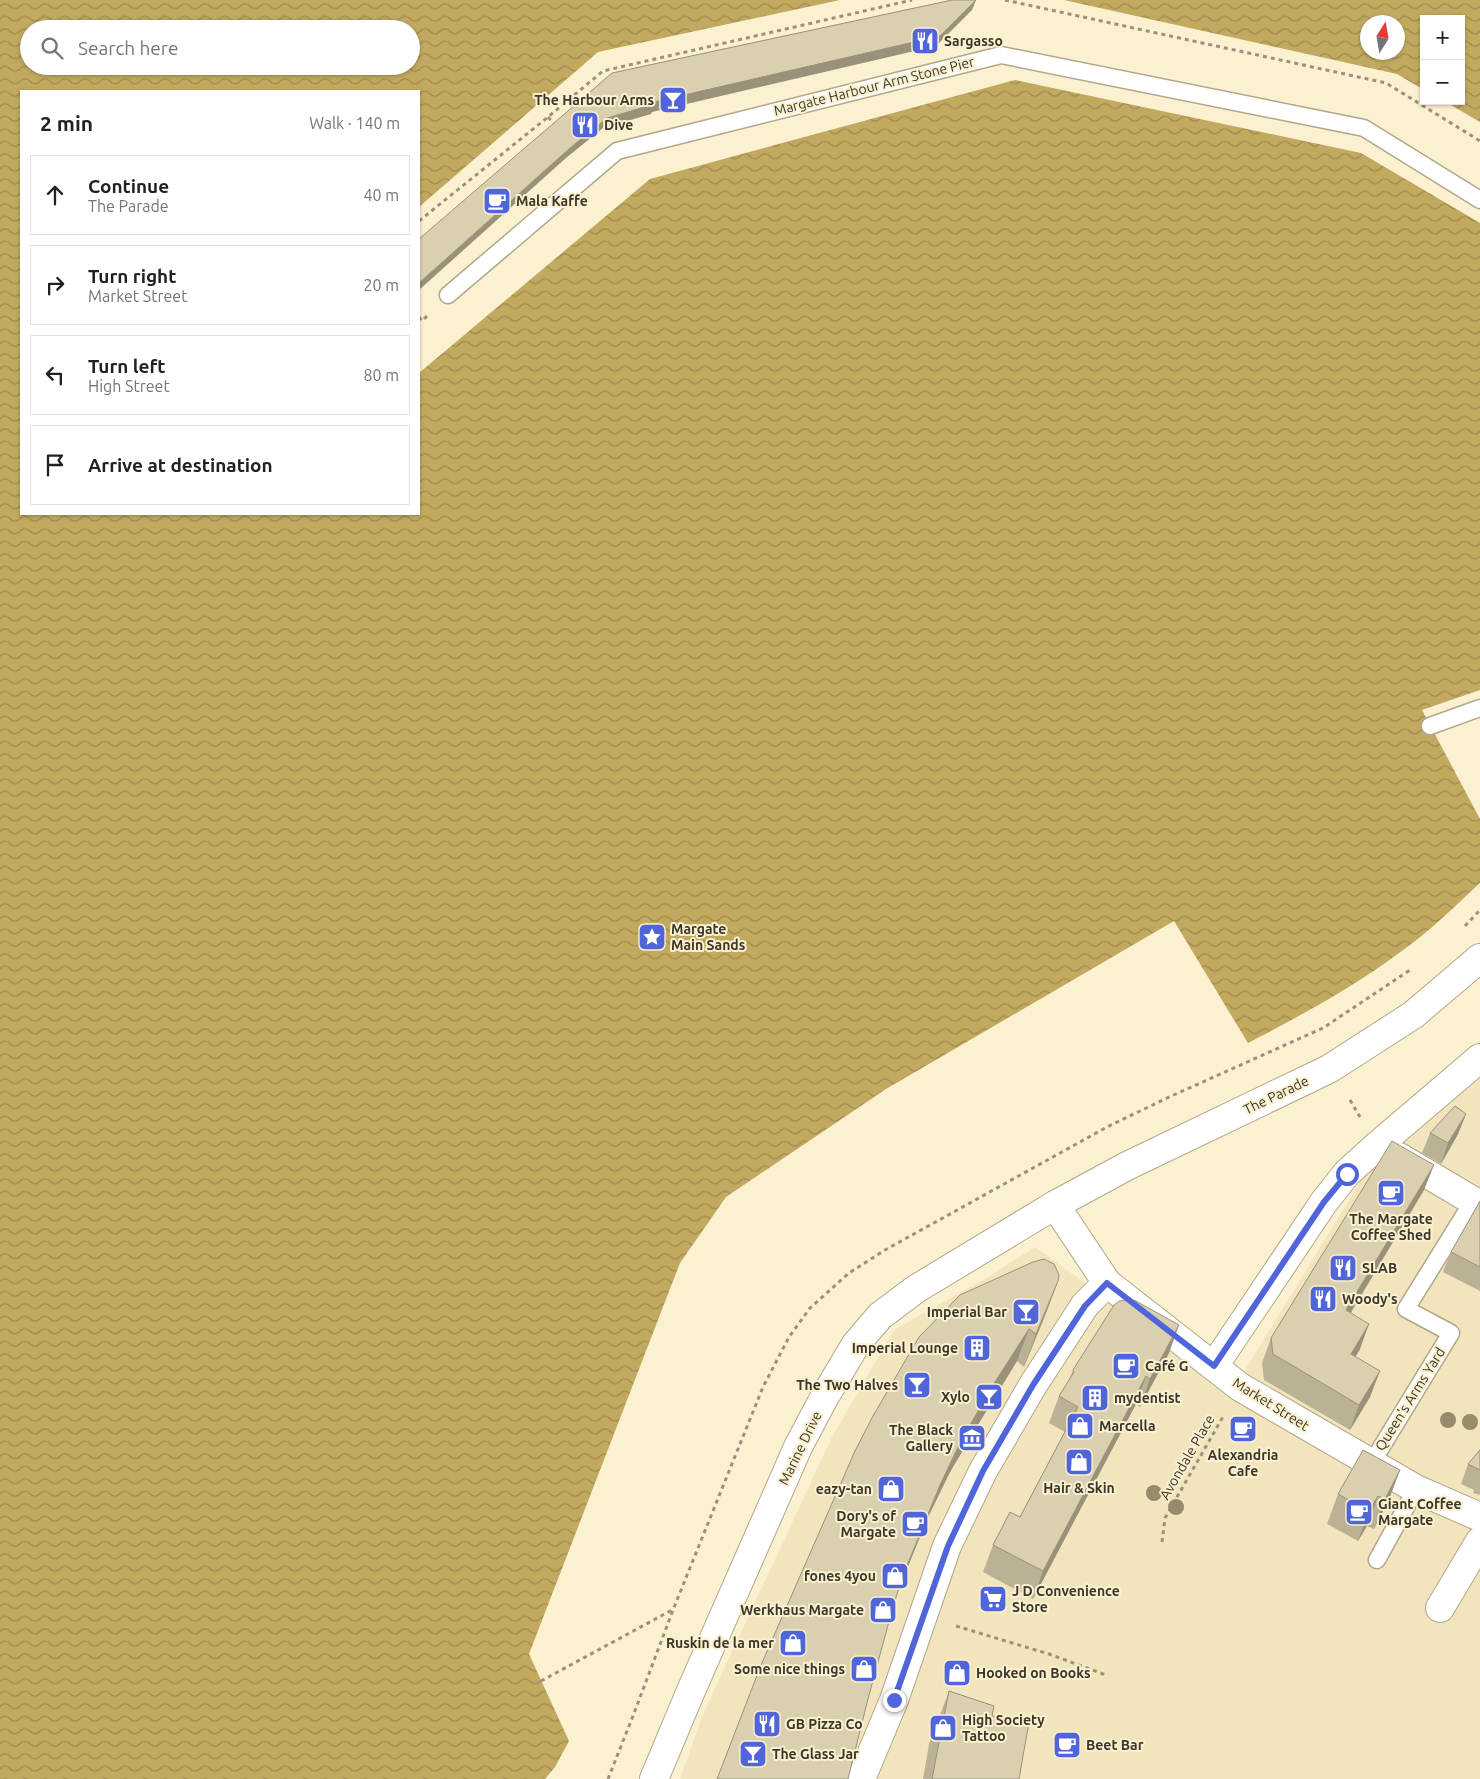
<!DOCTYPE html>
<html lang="en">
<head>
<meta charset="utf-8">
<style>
  :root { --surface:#fff; --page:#f6f6f6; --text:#202124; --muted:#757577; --line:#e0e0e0 }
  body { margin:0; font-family:Ubuntu,sans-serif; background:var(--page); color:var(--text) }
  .controls { position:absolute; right:15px; top:15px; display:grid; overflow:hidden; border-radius:0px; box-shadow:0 1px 4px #0004 }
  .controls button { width:45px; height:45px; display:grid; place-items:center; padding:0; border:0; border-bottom:1px solid var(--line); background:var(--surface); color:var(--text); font:25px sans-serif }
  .compass { position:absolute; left:1360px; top:15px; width:45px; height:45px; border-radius:50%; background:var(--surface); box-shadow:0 1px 4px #0004; rotate:11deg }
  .stop { position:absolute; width:15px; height:15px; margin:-11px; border:4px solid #5165da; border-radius:50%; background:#fff }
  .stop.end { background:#5165da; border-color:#fff; box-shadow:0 1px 5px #0008 }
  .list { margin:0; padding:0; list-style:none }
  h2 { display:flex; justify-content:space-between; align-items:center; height:65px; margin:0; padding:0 20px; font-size:21px }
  h2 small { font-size:16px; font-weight:400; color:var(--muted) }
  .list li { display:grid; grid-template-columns:32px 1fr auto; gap:15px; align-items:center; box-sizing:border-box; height:80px; margin:0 10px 10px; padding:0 10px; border:1px solid var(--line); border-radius:0px }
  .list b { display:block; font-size:19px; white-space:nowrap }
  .list p { margin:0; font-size:16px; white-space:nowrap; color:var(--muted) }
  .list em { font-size:16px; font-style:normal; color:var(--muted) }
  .icon { flex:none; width:28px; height:28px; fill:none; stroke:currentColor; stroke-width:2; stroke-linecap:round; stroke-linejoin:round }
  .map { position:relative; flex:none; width:1480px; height:1779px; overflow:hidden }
  .search { position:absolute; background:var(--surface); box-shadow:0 1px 4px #0004; left:20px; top:20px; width:400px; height:55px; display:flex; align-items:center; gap:12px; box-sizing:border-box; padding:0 18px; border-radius:28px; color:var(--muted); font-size:19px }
  .panel { position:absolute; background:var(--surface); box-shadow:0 1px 4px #0004; left:20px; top:90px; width:400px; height:425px; border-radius:0px }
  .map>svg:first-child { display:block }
</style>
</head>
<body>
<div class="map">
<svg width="1480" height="1779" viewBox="0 0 1480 1779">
  <defs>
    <pattern id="water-waves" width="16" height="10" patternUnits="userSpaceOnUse" patternTransform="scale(1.25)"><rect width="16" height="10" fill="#c1a95f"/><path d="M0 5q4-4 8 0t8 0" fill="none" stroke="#9e8a4f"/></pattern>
  </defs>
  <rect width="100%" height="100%" fill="#fbf0cf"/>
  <path fill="#f2e5be" d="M 1480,1069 L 1480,1779 L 680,1779 L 704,1712 L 832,1437 L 894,1330 L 988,1277 L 1035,1247 L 1233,1390 L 1374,1159 Z"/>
  <g fill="url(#water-waves)" fill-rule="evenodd">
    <path d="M 0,0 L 840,0 L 598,52 L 419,207 L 419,91 L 21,91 L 21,514 L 419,514 L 419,373 L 650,179 L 1015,80 L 1361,153 L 1480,223 L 1480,690 L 1422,710 L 1480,819 L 1480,883 C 1454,907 1428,933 1399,953 C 1352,988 1300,1016 1248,1043 L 1174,921 L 886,1089 L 726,1197 L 680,1263 L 529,1654 L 569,1741 L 555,1767 L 545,1779 L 0,1779 ZM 29,29 L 411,29 L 411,66 L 29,66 Z"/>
    <path d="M 1064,0 L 1480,0 L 1480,122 L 1444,101 L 1461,101 L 1461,19 L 1424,19 L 1424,90 L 1397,74 ZM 1368,22 L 1398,22 L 1398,52 L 1368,52 Z"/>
  </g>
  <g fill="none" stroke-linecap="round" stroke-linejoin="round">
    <defs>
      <g id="lane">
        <path d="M 448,295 L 617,151 L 1001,55 L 1364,128 L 1480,200"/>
        <path d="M 1430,726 L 1480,708"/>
        <path d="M 1371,1464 L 1451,1333 L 1406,1309 L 1473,1201"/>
        <path d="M 1377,1560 L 1416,1489"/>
      </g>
      <g id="street">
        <path d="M 1399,1157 L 1480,1205"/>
        <path d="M 1055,1205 L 1107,1283 L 1240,1387 L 1416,1489 L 1480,1517"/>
        <path d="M 1214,1366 L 1324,1202 L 1347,1173 L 1378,1145 L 1480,1058"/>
        <path d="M 1440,1608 L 1480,1541"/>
        <path d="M 861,1779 L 894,1700 L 947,1546 L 983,1471 L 1033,1385 L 1085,1305 L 1107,1283"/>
      </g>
      <path id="secondary" d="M 654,1779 L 690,1693 L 798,1447 L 825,1396 L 856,1344 L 880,1316 L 916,1289 L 1055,1205 L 1127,1166 L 1329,1069 L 1413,1015 L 1480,958"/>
    </defs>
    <use href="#lane" stroke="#b1a788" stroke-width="19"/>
    <use href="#street" stroke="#b1a788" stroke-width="30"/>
    <use href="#secondary" stroke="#b1a788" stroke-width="30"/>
    <g stroke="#9a927b" stroke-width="3" stroke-dasharray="4 4" stroke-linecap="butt">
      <path d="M 1005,0 L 1386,83 L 1480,141"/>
      <path d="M 548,117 L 556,126"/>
      <path d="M 419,221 L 548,117 L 603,71 L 912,0"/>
      <path d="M 419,317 L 422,321 L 429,314"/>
      <path d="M 1465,926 L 1480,910"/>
      <path d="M 1350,1100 L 1360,1117"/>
      <path d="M 1162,1542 L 1165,1518 L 1224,1415"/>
      <path d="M 956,1626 L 1049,1654 L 1106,1675"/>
      <path d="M 541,1681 L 672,1610"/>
      <path d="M 608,1779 L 633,1716 L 673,1610 L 763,1387 L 789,1337 L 810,1308 L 849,1273 L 885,1250 L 1107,1127 L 1167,1098 L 1323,1028 L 1410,970"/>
    </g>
    <use href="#lane" stroke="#fff" stroke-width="16"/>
    <use href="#street" stroke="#fff" stroke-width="28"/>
    <use href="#secondary" stroke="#fff" stroke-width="28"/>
  </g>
  <g fill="#968c6b">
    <circle cx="1448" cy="1420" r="8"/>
    <circle cx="1470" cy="1422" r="8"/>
    <circle cx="1154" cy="1493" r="8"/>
    <circle cx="1176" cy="1507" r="8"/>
  </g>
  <g fill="#bbb296">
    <path d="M 1466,1114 L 1458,1134 L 1441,1164 L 1422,1153 L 1430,1133 Z"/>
    <path d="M 1424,1190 L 1351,1313 L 1360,1349 L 1355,1357 L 1370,1397 L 1350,1430 L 1264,1380 L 1262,1363 L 1271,1338 Z"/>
    <path d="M 1480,1201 L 1480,1291 L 1443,1272 L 1451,1252 Z"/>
    <path d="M 1058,1281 L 1046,1313 L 1024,1367 L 1017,1361 L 982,1418 L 950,1472 L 928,1517 L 900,1586 L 717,1779 Z"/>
    <path d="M 1169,1353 L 1140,1407 L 1136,1404 L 1033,1599 L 983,1572 L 993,1545 L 1020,1517 L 1065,1432 L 1049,1423 L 1059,1396 L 1069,1380 L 1073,1370 Z"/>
    <path d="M 1480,1450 L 1480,1495 L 1473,1493 L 1474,1490 L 1461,1484 L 1468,1464 Z"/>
    <path d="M 1400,1470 L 1389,1499 L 1374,1529 L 1367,1526 L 1358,1541 L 1327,1524 L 1338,1494 Z"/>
    <path d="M 949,1691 L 992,1716 L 1019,1779 L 923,1779 L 929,1744 Z"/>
  </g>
  <g fill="#99917a">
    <path d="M 976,0 L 972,10 L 936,46 L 652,112 L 651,114 L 603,128 L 566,158 L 419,290 L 419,283 L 570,148 L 607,118 L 654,102 Z"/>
    <path d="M 1466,1114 L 1458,1134 L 1441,1164 L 1448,1143 Z"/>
    <path d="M 1434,1165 L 1424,1190 L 1337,1335 L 1346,1310 Z"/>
    <path d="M 1058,1281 L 1046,1313 L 1024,1367 L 1036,1334 Z"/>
    <path d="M 1369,1324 L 1360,1349 L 1342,1380 L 1351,1354 Z"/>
    <path d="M 1179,1325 L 1169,1353 L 1140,1407 L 1150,1379 Z"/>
    <path d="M 1029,1329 L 1017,1361 L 982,1418 L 950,1472 L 928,1517 L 894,1601 L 906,1568 L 940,1485 L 962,1439 L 993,1385 Z"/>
    <path d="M 1380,1371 L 1370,1397 L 1350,1430 L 1359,1405 Z"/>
    <path d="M 1146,1376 L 1136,1404 L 1033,1599 L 1043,1571 Z"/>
    <path d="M 1400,1470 L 1389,1499 L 1374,1529 L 1385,1499 Z"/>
    <path d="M 1378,1496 L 1367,1526 L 1358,1541 L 1369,1511 Z"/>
  </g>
  <g fill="#dacfaf" stroke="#99917a">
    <path d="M 952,0 L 976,0 L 940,36 L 654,102 L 655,104 L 607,118 L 570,148 L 419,283 L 419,239 L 612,73 Z"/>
    <path d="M 1455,1106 L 1466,1114 L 1448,1143 L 1430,1133 Z"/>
    <path d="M 1392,1141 L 1434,1165 L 1346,1310 L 1369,1324 L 1351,1354 L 1380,1371 L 1359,1405 L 1273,1354 L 1271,1338 Z"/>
    <path d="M 1480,1201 L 1480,1267 L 1451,1252 Z"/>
    <path d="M 1044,1259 L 1054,1264 L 1059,1275 L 1058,1281 L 1036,1334 L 1029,1329 L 993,1385 L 962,1439 L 940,1485 L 906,1568 L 894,1603 L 868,1699 L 848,1779 L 717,1779 L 761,1665 L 855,1451 L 873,1416 L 919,1337 L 960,1295 L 1033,1262 Z"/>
    <path d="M 1134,1300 L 1179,1325 L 1150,1379 L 1146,1376 L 1043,1571 L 993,1545 L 1010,1512 L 1020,1517 L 1078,1407 L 1059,1396 L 1074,1372 L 1073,1370 L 1114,1305 L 1119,1301 Z"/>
    <path d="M 1363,1450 L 1400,1470 L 1385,1499 L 1378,1496 L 1369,1511 L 1338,1494 Z"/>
    <path d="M 1480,1450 L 1480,1470 L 1468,1464 Z"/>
    <path d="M 949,1691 L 994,1706 L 992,1716 L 1029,1722 L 1019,1779 L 932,1779 Z"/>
  </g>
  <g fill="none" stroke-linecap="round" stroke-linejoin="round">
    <path stroke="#5165da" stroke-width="6" d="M 894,1700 L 948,1546 L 983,1471 L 1033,1385 L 1085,1306 L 1107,1283 L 1214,1366 L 1324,1202 L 1347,1174"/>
  </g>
  <defs>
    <symbol id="restaurant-square" viewBox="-11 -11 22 22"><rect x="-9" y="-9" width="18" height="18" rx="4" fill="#5165da" stroke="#fbf0cf"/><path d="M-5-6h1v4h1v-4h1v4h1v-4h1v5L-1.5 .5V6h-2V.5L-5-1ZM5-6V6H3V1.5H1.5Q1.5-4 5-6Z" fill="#fff"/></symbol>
    <symbol id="bar-square" viewBox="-11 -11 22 22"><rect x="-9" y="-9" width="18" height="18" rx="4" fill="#5165da" stroke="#fbf0cf"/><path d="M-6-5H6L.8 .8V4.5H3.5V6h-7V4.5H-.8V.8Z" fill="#fff"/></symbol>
    <symbol id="cafe-square" viewBox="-11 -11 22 22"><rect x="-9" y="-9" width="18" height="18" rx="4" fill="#5165da" stroke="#fbf0cf"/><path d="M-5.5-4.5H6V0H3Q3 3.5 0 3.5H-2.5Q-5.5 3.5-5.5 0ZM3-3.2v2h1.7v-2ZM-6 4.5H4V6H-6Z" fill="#fff"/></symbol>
    <symbol id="sight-square" viewBox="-11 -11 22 22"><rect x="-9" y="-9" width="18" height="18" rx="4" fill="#5165da" stroke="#fbf0cf"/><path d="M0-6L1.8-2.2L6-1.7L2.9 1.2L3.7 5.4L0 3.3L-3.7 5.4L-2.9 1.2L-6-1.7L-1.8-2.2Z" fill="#fff"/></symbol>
    <symbol id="building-square" viewBox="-11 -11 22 22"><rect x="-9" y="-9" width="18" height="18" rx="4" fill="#5165da" stroke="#fbf0cf"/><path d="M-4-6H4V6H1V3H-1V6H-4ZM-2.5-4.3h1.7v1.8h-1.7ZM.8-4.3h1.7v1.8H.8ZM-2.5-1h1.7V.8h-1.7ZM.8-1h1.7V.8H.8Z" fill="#fff"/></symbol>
    <symbol id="shop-square" viewBox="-11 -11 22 22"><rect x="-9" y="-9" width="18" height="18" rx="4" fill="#5165da" stroke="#fbf0cf"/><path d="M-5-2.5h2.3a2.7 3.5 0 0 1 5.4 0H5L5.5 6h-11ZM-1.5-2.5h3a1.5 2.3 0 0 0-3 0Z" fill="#fff"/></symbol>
    <symbol id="museum-square" viewBox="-11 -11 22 22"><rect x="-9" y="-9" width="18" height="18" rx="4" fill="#5165da" stroke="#fbf0cf"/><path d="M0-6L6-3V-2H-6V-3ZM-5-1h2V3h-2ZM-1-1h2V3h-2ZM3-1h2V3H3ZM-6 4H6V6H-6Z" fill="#fff"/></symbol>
    <symbol id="supermarket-square" viewBox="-11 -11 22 22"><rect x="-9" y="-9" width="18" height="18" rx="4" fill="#5165da" stroke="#fbf0cf"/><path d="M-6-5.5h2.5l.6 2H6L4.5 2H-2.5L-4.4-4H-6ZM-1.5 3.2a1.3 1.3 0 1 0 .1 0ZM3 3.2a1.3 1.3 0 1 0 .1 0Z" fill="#fff"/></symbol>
  </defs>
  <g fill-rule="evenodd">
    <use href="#restaurant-square" x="909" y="25" width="32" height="32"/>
    <use href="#bar-square" x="657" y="84" width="32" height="32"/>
    <use href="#restaurant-square" x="569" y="109" width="32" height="32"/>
    <use href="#cafe-square" x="481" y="185" width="32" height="32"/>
    <use href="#sight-square" x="636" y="921" width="32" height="32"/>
    <use href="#cafe-square" x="1375" y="1177" width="32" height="32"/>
    <use href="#restaurant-square" x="1327" y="1252" width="32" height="32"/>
    <use href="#restaurant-square" x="1307" y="1283" width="32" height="32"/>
    <use href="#bar-square" x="1010" y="1296" width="32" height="32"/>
    <use href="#building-square" x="961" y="1332" width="32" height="32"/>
    <use href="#cafe-square" x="1110" y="1350" width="32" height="32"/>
    <use href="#bar-square" x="901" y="1369" width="32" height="32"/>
    <use href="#bar-square" x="973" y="1381" width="32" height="32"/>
    <use href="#building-square" x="1079" y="1382" width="32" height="32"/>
    <use href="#shop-square" x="1064" y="1410" width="32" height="32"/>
    <use href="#cafe-square" x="1227" y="1413" width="32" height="32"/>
    <use href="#museum-square" x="956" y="1422" width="32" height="32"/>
    <use href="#shop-square" x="1063" y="1446" width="32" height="32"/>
    <use href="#shop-square" x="875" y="1473" width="32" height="32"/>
    <use href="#cafe-square" x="1343" y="1496" width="32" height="32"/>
    <use href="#cafe-square" x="899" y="1508" width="32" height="32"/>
    <use href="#shop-square" x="879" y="1560" width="32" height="32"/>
    <use href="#supermarket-square" x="977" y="1583" width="32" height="32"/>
    <use href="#shop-square" x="867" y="1594" width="32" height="32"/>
    <use href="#shop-square" x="777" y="1627" width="32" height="32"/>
    <use href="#shop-square" x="848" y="1653" width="32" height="32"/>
    <use href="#shop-square" x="941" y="1657" width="32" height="32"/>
    <use href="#restaurant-square" x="751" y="1708" width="32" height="32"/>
    <use href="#shop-square" x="927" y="1712" width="32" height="32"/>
    <use href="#cafe-square" x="1051" y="1729" width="32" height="32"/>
    <use href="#bar-square" x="737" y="1738" width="32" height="32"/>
  </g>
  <g text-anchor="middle" stroke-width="4" stroke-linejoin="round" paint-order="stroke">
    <g font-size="14" font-weight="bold" fill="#3b372a" stroke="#fbf0cf" text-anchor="start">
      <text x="944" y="46">Sargasso</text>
      <text x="654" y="105" text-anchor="end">The Harbour Arms</text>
      <text x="604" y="130">Dive</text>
      <text x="516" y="206">Mala Kaffe</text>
      <text x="671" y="934">Margate<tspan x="671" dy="16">Main Sands</tspan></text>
      <text x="1391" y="1224" text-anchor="middle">The Margate<tspan x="1391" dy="16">Coffee Shed</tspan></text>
      <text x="1362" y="1273">SLAB</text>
      <text x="1342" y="1304">Woody's</text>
      <text x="1007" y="1317" text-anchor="end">Imperial Bar</text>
      <text x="958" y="1353" text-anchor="end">Imperial Lounge</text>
      <text x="1145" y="1371">Café G</text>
      <text x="898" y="1390" text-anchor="end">The Two Halves</text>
      <text x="970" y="1402" text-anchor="end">Xylo</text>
      <text x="1114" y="1403">mydentist</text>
      <text x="1099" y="1431">Marcella</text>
      <text x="953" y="1435" text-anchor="end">The Black<tspan x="953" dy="16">Gallery</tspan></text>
      <text x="1243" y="1460" text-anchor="middle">Alexandria<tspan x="1243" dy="16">Cafe</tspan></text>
      <text x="1079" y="1493" text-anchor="middle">Hair &amp; Skin</text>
      <text x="872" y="1494" text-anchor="end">eazy-tan</text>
      <text x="1378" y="1509">Giant Coffee<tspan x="1378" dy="16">Margate</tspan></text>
      <text x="896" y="1521" text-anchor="end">Dory's of<tspan x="896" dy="16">Margate</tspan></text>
      <text x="876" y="1581" text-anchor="end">fones 4you</text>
      <text x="1012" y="1596">J D Convenience<tspan x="1012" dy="16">Store</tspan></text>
      <text x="864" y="1615" text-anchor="end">Werkhaus Margate</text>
      <text x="774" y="1648" text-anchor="end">Ruskin de la mer</text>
      <text x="845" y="1674" text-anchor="end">Some nice things</text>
      <text x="976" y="1678">Hooked on Books</text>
      <text x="962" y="1725">High Society<tspan x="962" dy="16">Tattoo</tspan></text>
      <text x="786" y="1729">GB Pizza Co</text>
      <text x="1086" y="1750">Beet Bar</text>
      <text x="772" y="1759">The Glass Jar</text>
    </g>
    <g font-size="14" fill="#3b372a" stroke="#fbf0cf">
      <text transform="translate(874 86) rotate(-14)" y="5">Margate Harbour Arm Stone Pier</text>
      <text transform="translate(1276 1095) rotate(-26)" y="5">The Parade</text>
      <text transform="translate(1410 1399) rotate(-58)" y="5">Queen's Arms Yard</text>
      <text transform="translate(1271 1404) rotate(32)" y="5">Market Street</text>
      <text transform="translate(800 1448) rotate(-64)" y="5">Marine Drive</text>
      <text transform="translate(1187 1457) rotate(-60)" y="5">Avondale Place</text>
    </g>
  </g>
</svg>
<div class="controls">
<button>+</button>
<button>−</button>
</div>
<svg class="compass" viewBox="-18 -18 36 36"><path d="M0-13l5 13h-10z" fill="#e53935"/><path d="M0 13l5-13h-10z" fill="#757577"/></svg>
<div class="stop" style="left:1347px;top:1174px"></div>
<div class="stop end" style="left:894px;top:1700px"></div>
<div class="search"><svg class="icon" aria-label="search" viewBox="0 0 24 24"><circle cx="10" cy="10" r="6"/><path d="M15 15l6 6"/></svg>Search here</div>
<section class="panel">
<h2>2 min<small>Walk · 140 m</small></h2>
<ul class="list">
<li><svg class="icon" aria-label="ahead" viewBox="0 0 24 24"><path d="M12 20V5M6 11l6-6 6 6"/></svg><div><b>Continue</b><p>The Parade</p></div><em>40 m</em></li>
<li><svg class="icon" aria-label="right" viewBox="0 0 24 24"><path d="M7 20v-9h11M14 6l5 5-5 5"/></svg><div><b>Turn right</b><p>Market Street</p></div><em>20 m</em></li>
<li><svg class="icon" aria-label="left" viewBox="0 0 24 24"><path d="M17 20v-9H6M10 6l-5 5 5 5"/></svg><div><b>Turn left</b><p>High Street</p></div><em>80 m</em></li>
<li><svg class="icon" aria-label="arrive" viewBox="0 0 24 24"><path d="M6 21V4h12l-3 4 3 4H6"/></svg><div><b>Arrive at destination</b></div></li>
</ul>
</section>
</div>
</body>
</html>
